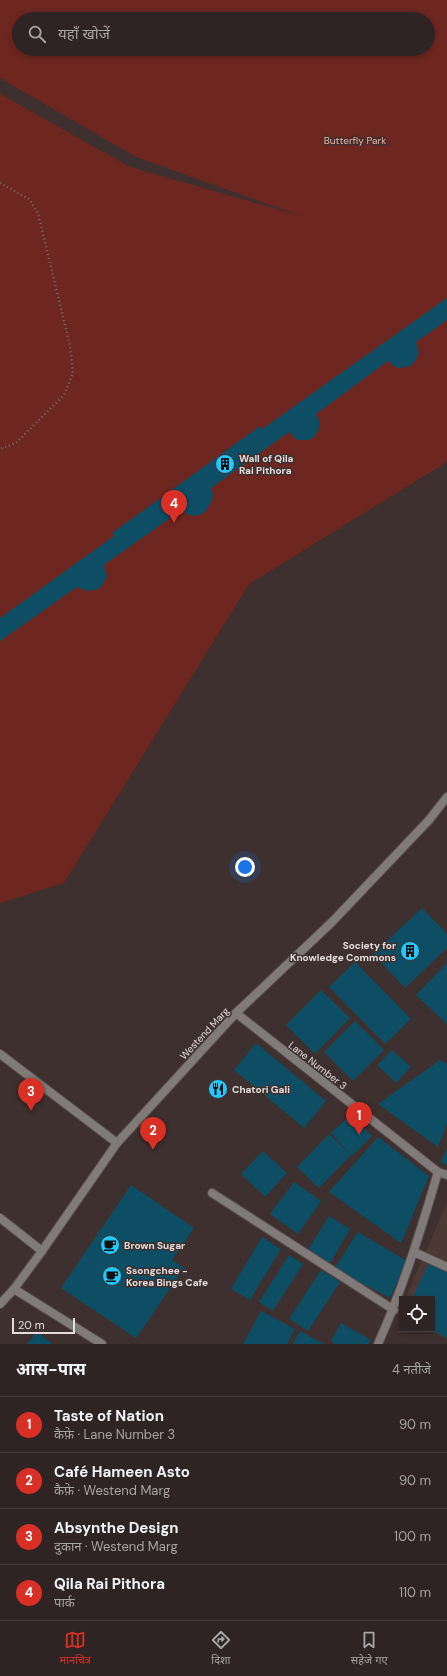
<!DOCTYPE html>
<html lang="hi">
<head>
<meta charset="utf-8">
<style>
  :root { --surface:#2e2423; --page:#3a3030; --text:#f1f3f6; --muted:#a7a4a6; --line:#494141; --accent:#d93025 }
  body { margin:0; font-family:"DM Sans","Noto Sans Devanagari",sans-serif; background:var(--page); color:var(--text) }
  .controls { position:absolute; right:12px; bottom:12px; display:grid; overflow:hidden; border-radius:0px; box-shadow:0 2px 6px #0003 }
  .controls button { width:36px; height:36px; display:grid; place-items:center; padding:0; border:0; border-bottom:1px solid var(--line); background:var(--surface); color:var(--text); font:20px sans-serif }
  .scale { position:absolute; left:12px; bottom:10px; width:63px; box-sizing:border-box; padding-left:4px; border:2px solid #e5dddc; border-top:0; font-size:11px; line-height:14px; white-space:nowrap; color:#e5dddc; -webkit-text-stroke:3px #3d302f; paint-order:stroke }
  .you { position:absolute; left:245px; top:867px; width:14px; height:14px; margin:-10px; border:3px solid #fff; border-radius:50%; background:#1a73e8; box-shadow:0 0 0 6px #1a73e833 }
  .badge { display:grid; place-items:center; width:26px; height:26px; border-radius:50%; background:var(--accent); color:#fff; font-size:13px; font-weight:700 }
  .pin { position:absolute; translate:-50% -33px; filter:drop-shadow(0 1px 2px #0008) }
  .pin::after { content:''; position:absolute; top:21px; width:14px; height:12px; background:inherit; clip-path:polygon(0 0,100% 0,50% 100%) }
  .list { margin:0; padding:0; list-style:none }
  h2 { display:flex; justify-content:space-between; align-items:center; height:52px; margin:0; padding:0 16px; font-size:17px }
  h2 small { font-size:13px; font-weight:400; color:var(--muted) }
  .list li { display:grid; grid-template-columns:26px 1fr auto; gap:12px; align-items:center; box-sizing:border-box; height:56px; padding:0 16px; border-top:1px solid var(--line) }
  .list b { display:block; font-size:15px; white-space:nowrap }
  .list p { margin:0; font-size:13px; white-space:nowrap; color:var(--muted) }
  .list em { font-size:13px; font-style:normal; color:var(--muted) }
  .icon { flex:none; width:22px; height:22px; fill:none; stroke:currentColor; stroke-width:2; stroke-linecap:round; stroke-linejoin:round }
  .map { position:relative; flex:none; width:447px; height:1344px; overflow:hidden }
  .search { position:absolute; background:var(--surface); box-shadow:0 2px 6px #0003; left:12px; right:12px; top:12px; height:44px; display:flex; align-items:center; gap:10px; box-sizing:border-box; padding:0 14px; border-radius:22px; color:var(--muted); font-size:15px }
  .sheet { height:276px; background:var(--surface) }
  nav { display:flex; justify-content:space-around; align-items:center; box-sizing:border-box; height:56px; border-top:1px solid var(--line); background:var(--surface); font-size:11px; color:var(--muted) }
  nav a { display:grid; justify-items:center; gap:2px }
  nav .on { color:var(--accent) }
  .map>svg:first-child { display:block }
</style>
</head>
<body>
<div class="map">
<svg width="447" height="1344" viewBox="0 0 447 1344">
  <rect width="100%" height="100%" fill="#3d302f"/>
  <path fill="#4c3936" d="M 447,1203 L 447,1339 L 427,1329 L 432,1329 L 432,1299 L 405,1299 Z"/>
  <path fill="#6e2620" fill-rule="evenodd" d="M 0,0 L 447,0 L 447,462 L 249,584 L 64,883 L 0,903 L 0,94 L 130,167 L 301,216 L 136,157 L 0,78 ZM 19,19 L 428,19 L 428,49 L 19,49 Z"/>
  <g fill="#0e4e64">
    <path d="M 447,298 L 447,320 L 416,342 L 419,353 L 414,363 L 408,367 L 397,368 L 388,361 L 316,414 L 320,423 L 319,429 L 313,438 L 308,440 L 297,440 L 289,432 L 211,488 L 213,495 L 212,501 L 205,512 L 199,515 L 193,516 L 180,511 L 104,565 L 107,576 L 102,586 L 98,589 L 87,591 L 77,587 L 0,641 L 0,618 L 114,536 L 112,533 L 260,426 L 262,429 Z"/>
    <path d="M 422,908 L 447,934 L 447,948 L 405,988 L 373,954 Z"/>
    <path d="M 355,962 L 411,1019 L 385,1044 L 329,987 Z"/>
    <path d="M 447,963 L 447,1024 L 416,995 Z"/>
    <path d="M 321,990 L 350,1018 L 315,1054 L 286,1025 Z"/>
    <path d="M 355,1021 L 384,1050 L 353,1081 L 324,1052 Z"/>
    <path d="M 256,1043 L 326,1101 L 304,1128 L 234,1070 Z"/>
    <path d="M 392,1050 L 411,1067 L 396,1083 L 377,1065 Z"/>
    <path d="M 440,1060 L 447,1064 L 447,1124 L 438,1147 L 378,1104 Z"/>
    <path d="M 351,1115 L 372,1136 L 352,1156 L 331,1133 Z"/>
    <path d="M 329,1134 L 351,1155 L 319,1188 L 297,1167 Z"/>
    <path d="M 378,1137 L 429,1176 L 401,1243 L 329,1192 Z"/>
    <path d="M 447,1149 L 447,1165 L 440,1162 Z"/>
    <path d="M 263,1151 L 287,1173 L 265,1197 L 241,1174 Z"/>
    <path d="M 294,1182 L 321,1201 L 298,1234 L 270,1214 Z"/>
    <path d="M 131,1185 L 194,1228 L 172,1260 L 184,1268 L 136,1338 L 61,1288 Z"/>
    <path d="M 329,1216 L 350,1229 L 329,1265 L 307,1251 Z"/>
    <path d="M 358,1232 L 407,1261 L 390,1298 L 334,1269 Z"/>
    <path d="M 262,1237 L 281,1249 L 250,1300 L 231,1289 Z"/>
    <path d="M 289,1255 L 303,1264 L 273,1311 L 259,1302 Z"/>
    <path d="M 429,1262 L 447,1271 L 447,1338 L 432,1330 L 432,1299 L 412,1299 Z"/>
    <path d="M 321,1270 L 340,1282 L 308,1331 L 289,1319 Z"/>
    <path d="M 261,1311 L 295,1329 L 287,1344 L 243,1344 Z"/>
    <path d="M 341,1323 L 371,1340 L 368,1344 L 335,1344 L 331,1341 Z"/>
    <path d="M 300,1331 L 324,1344 L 293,1344 Z"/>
    <path d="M 37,1332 L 53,1344 L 27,1344 Z"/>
  </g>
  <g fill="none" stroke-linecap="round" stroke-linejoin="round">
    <defs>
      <path id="service" d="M 0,1054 L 117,1143"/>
      <path id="pedestrian" d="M 414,1252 L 447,1267"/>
      <g id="minor">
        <path d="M 236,1013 L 438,1172 L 447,1175"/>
        <path d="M 212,1193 L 394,1310"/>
        <path d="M 0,1218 L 42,1251"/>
        <path d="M 14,1289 L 102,1344"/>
        <path d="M 378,1344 C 403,1288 421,1230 438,1172"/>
      </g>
      <path id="tertiary" d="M 0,1304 L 14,1289 L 42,1251 L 117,1143 L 236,1013 L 332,922 L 429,820 L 447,797"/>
    </defs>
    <use href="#service" stroke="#584c4b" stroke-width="10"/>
    <use href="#pedestrian" stroke="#584c4b" stroke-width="10"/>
    <use href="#minor" stroke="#584c4b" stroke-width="10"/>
    <use href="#tertiary" stroke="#584c4b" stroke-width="10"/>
    <path stroke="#776c6b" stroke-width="2.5" stroke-dasharray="1 3" stroke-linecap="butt" d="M 0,183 L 29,199 L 38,213 L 70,346 L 73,373 L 64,395 L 16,443 L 0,449"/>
    <use href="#service" stroke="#807a79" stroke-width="8"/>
    <use href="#pedestrian" stroke="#807a79" stroke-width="8"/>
    <use href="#minor" stroke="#807a79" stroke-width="8"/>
    <use href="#tertiary" stroke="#807a79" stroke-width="8"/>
  </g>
  <defs>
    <symbol id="building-disc" viewBox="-11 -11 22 22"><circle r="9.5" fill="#22c9fe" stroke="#3d302f"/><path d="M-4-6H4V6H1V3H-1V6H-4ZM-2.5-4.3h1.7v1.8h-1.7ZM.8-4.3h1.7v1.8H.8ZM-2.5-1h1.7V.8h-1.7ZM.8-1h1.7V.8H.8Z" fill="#111"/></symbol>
    <symbol id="restaurant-disc" viewBox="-11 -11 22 22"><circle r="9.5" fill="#22c9fe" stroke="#3d302f"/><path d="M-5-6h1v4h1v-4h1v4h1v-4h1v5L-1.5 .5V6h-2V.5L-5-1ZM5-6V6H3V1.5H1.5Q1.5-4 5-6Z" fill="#111"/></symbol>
    <symbol id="cafe-disc" viewBox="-11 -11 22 22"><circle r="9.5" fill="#22c9fe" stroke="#3d302f"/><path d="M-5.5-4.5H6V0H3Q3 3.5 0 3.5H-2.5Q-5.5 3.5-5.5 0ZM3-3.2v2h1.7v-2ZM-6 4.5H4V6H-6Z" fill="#111"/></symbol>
  </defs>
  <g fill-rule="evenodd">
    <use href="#building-disc" x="214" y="453" width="22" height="22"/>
    <use href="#building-disc" x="399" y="940" width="22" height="22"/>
    <use href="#restaurant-disc" x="207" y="1078" width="22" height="22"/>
    <use href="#cafe-disc" x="99" y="1234" width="22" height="22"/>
    <use href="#cafe-disc" x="101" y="1265" width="22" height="22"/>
  </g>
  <g text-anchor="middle" stroke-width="3" stroke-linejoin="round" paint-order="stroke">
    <g font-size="10" fill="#f8aea3" stroke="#3d302f">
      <text x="355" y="144">Butterfly Park</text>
    </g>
    <g font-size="10" font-weight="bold" fill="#e5dddc" stroke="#3d302f" text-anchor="start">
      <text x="239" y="462">Wall of Qila<tspan x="239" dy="12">Rai Pithora</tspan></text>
      <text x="396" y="949" text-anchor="end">Society for<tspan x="396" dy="12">Knowledge Commons</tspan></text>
      <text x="232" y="1093">Chatori Gali</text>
      <text x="124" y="1249">Brown Sugar</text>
      <text x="126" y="1274">Ssongchee -<tspan x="126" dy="12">Korea Bings Cafe</tspan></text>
    </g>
    <g font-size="10" fill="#e5dddc" stroke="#3d302f">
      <text transform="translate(204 1033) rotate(-47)" y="4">Westend Marg</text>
      <text transform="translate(318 1065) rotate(38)" y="4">Lane Number 3</text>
    </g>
  </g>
</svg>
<div class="controls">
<button><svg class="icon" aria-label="locate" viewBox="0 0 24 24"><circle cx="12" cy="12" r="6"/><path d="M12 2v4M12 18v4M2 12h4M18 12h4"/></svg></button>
</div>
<div class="scale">20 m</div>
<div class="you"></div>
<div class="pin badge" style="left:359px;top:1135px">1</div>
<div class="pin badge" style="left:153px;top:1150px">2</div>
<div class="pin badge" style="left:31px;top:1111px">3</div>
<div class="pin badge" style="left:174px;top:523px">4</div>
<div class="search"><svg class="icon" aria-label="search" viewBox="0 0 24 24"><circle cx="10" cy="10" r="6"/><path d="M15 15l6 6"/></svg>यहाँ खोजें</div>
</div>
<section class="sheet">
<h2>आस-पास<small>4 नतीजे</small></h2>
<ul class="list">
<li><span class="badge">1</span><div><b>Taste of Nation</b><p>कैफ़े · Lane Number 3</p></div><em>90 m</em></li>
<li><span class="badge">2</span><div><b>Café Hameen Asto</b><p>कैफ़े · Westend Marg</p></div><em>90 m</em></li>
<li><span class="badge">3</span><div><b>Absynthe Design</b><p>दुकान · Westend Marg</p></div><em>100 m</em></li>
<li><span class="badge">4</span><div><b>Qila Rai Pithora</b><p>पार्क</p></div><em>110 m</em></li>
</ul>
</section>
<nav>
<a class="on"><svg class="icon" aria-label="map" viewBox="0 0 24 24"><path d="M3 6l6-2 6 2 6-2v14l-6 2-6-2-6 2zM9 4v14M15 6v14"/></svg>मानचित्र</a>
<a><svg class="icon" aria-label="directions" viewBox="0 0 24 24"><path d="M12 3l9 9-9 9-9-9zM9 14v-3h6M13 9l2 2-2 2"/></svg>दिशा</a>
<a><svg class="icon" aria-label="saved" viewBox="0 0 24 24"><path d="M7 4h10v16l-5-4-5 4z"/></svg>सहेजे गए</a>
</nav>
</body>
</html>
